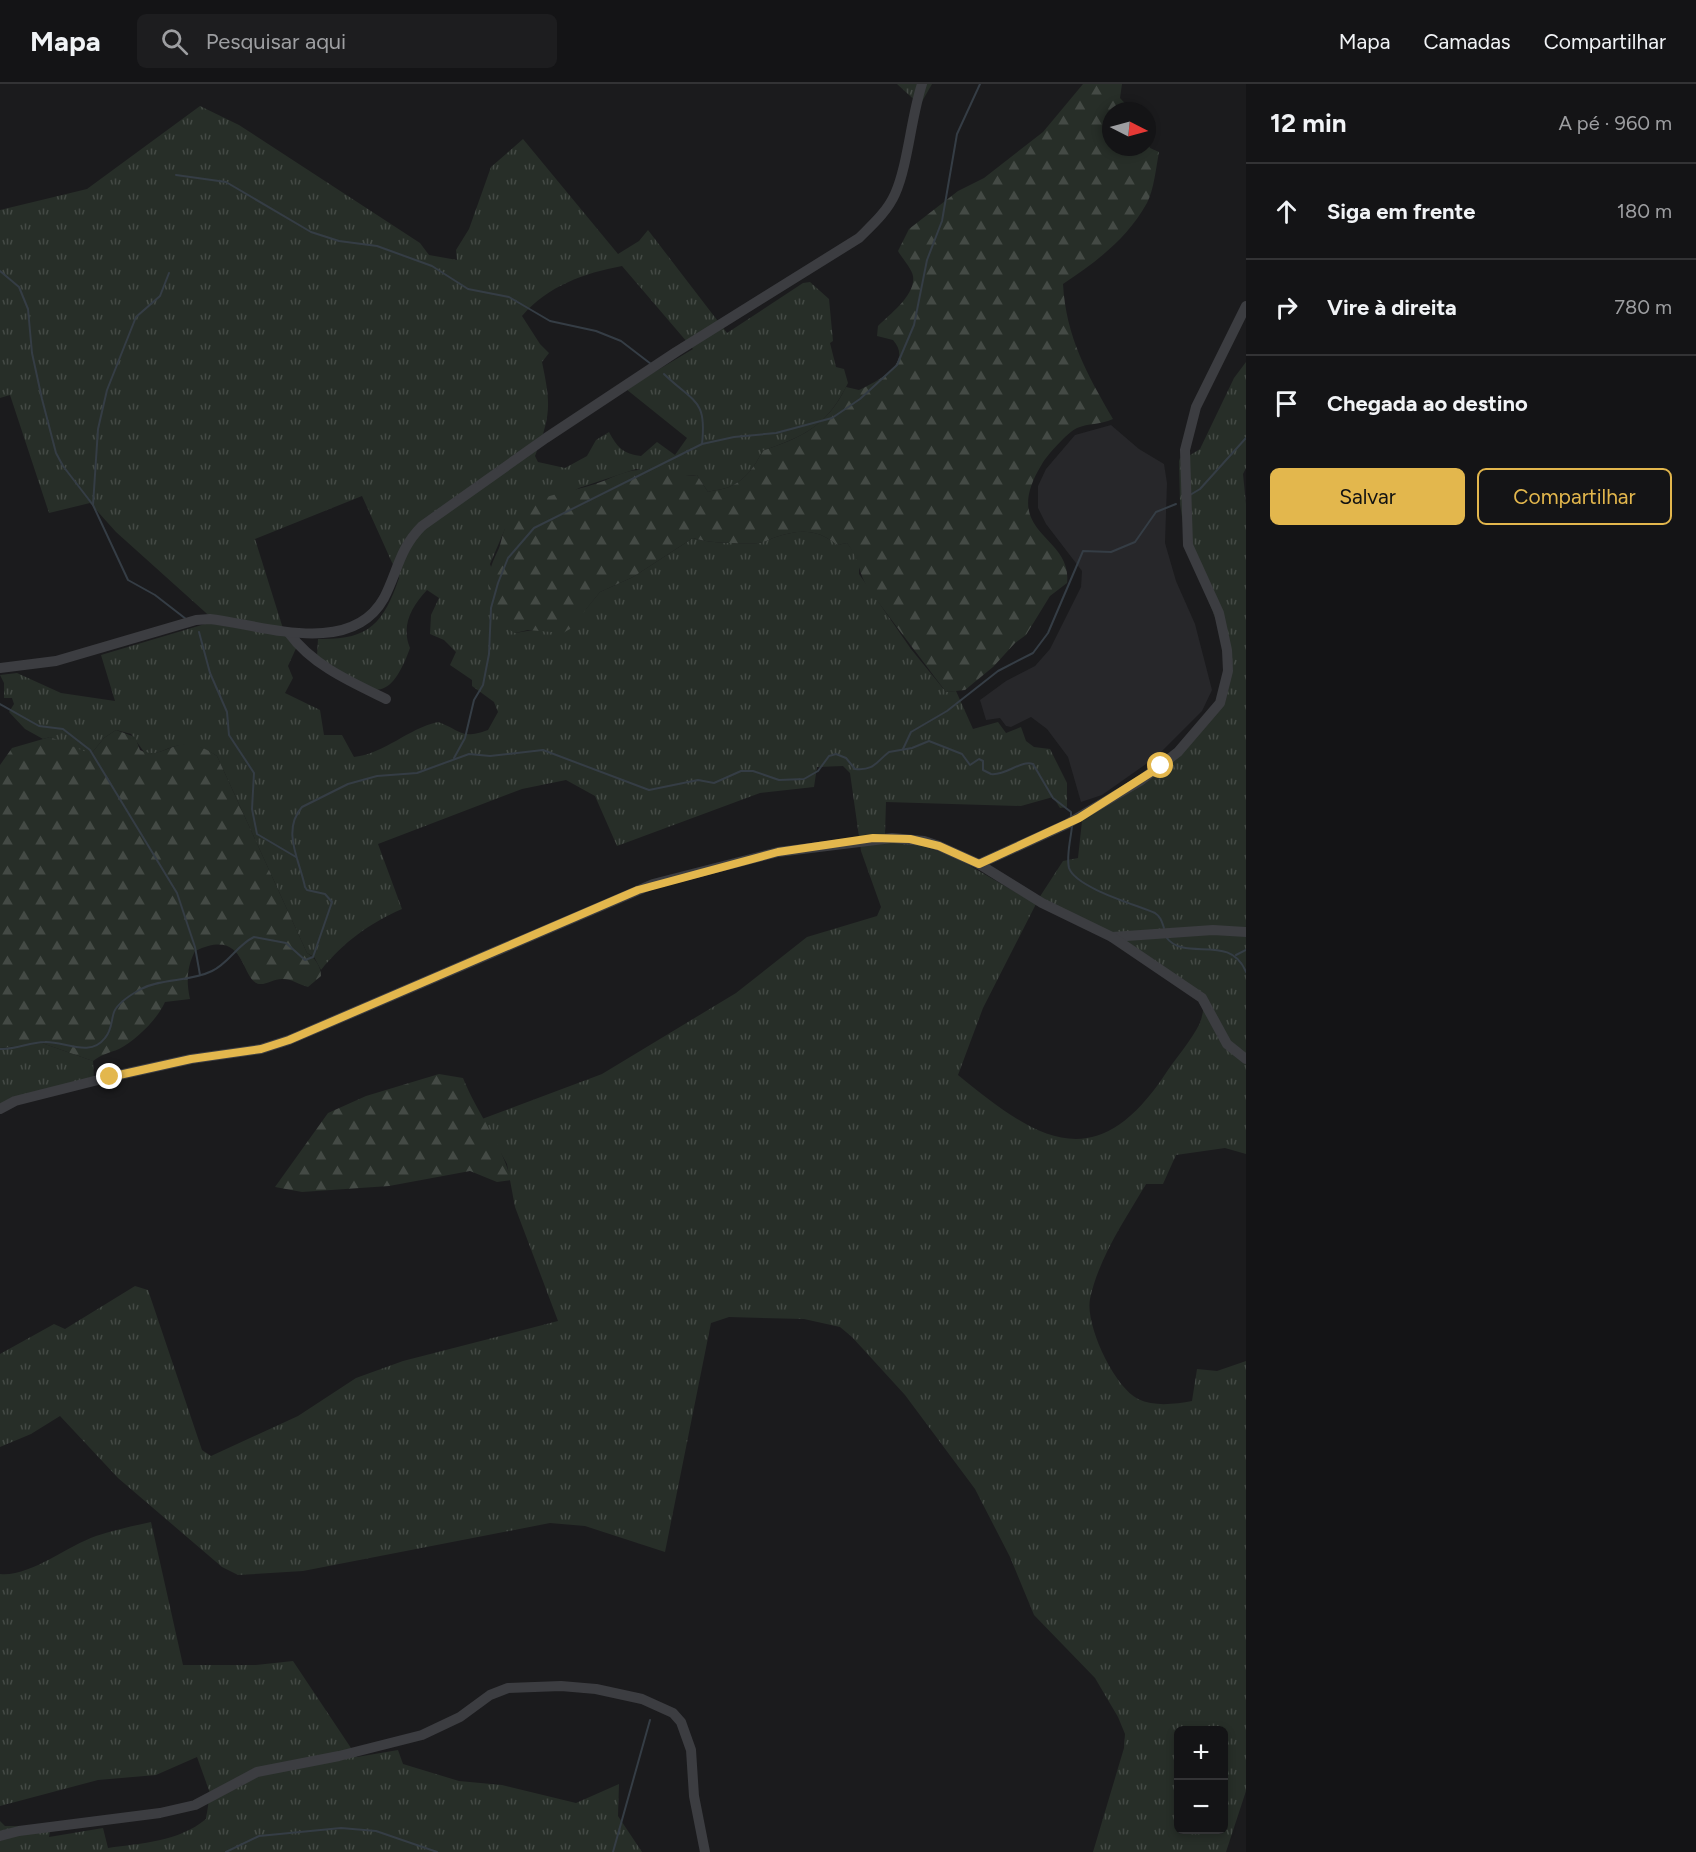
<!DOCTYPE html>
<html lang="pt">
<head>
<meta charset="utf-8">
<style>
  :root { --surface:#141416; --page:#1d1d1f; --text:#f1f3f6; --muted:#9d9ea1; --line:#333335; --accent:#e3b74d }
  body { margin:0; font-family:Figtree,sans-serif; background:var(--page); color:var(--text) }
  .controls { position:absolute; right:18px; bottom:18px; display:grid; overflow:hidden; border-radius:9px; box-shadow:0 3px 9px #0003 }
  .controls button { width:54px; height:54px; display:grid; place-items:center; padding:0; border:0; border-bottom:2px solid var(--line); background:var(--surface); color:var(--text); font:30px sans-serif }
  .compass { position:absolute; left:1102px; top:18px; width:54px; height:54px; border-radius:50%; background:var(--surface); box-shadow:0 3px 9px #0003; rotate:96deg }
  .stop { position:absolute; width:18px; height:18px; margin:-14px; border:4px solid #e3b74d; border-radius:50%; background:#fff }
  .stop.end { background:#e3b74d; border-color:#fff; box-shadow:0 2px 6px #0008 }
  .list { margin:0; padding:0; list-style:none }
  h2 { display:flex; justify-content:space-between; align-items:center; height:78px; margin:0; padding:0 24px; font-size:26px }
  h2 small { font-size:20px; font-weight:400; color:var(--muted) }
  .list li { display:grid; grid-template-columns:39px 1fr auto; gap:18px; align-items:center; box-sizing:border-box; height:96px; padding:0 24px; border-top:2px solid var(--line) }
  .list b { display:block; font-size:22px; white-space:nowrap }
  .list em { font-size:20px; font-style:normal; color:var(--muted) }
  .actions { display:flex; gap:12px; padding:18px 24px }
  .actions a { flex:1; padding:14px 0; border:2px solid var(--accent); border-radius:9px; text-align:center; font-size:21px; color:var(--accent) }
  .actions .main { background:var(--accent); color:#111 }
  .icon { flex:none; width:33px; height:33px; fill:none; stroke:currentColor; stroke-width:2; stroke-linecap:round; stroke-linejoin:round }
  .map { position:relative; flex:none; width:1246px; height:1768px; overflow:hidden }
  header { display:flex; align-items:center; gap:36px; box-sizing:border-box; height:84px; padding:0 30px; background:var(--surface); border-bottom:2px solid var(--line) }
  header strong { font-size:28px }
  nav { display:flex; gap:33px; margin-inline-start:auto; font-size:21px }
  .search { width:420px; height:54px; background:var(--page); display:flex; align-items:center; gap:15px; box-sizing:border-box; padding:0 21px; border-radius:9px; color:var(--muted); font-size:22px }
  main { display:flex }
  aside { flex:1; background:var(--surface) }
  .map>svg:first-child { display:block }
</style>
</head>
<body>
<header>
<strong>Mapa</strong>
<div class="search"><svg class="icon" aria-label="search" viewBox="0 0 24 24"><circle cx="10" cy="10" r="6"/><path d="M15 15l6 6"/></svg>Pesquisar aqui</div>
<nav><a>Mapa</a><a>Camadas</a><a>Compartilhar</a></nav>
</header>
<main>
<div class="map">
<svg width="1246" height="1768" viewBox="0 0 1246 1768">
  <defs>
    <pattern id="grass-tufts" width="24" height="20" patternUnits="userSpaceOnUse" patternTransform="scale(1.5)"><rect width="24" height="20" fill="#272e28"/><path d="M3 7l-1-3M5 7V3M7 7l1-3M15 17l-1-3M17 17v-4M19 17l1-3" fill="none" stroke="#444a45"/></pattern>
    <pattern id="forest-firs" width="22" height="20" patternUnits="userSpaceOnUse" patternTransform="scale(1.5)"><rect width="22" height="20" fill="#272e28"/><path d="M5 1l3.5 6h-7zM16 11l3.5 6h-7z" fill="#444a45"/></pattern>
  </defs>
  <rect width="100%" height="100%" fill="#1b1b1d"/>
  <path fill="#27272a" d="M 1111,341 L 1139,365 L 1164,380 L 1167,399 L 1165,459 L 1176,497 L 1195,540 L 1212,606 L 1202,627 L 1156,673 L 1102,711 L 1081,718 L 1068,673 L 1047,645 L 1031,633 L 1011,643 L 1006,642 L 1000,634 L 986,636 L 980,616 L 1006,597 L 1035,582 L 1050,565 L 1081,503 L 1082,487 L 1046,440 L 1038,424 L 1038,402 L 1046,385 L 1075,351 Z"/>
  <g fill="url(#grass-tufts)" fill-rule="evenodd">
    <path d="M 897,0 L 932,0 L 920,21 Z"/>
    <path d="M 200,22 L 239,41 L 420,159 L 429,171 L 457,176 L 456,166 L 469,145 L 491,83 L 523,55 L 618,170 L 639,157 L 648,146 L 727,249 L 803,199 L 810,198 L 829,215 L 833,257 L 830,259 L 836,283 L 844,285 L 848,299 C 827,342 805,352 762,367 C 756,382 743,399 726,404 C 720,406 714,406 708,408 L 697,391 L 674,393 L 636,385 L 579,404 L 505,445 L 490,480 L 515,549 L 533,546 L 586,525 L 600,508 L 633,493 L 693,454 C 706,459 743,460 758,459 C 764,459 770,455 776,453 C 800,445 818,445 837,461 L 847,459 L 859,475 L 859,490 L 911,565 L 946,608 L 956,607 L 973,645 L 998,638 L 1006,649 L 1021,643 L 1026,657 L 1034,663 L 1050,665 L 1067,699 L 1067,723 L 1060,724 L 1053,713 L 1021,722 L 886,718 L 885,750 L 953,772 L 1036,820 L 983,924 L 958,991 C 1037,1056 1095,1094 1164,992 C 1175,975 1191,957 1200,939 C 1203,931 1204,920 1205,912 L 1039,814 L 1063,777 L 1078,774 L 1083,728 L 1187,659 L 1221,614 L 1227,581 L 1221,549 L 1186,458 L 1180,420 L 1179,377 L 1180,374 L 1184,375 L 1200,365 L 1234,294 L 1246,278 L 1246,384 L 1243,390 L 1246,420 L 1246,1070 L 1225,1064 L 1176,1071 L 1163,1100 L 1146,1100 C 1125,1136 1099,1173 1090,1215 C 1085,1241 1114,1303 1138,1315 C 1155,1323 1175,1320 1192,1317 L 1197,1285 L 1217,1287 L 1246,1277 L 1246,1707 L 1226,1768 L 1093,1768 L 1124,1664 L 1125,1650 L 1118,1633 L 1095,1594 L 1034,1531 L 1010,1473 L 975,1405 L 905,1311 L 852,1253 L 840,1243 L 804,1235 L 729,1233 L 711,1239 L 665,1468 L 585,1442 L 550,1439 L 303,1487 L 238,1491 L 222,1483 L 118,1394 L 60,1332 L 31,1350 L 0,1363 L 0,1270 L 54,1240 L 65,1245 L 135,1202 L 148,1206 L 202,1366 L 211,1372 L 298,1332 L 356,1294 L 403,1277 L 558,1237 L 515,1123 L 507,1080 L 482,1035 L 602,990 L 736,909 L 807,853 L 877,832 L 881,823 L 861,767 L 850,689 L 843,682 L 817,683 L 814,703 L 760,709 L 617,762 L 595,712 L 566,696 L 522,705 L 378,760 L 402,825 C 368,840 344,858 321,886 L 314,873 L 307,869 L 217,672 C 205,664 191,658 176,662 C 163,665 158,672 144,668 L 131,650 L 116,646 L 104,654 L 91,670 L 86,671 L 50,653 L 43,655 L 25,645 L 9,628 L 14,620 L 12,614 L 4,614 L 4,599 L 0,591 L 17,589 L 61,609 L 115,617 L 101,571 L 215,537 L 116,448 L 90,419 L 49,429 L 10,311 L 0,314 L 0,126 L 87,105 ZM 622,182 L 693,265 L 626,305 L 687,354 L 675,371 L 657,358 L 641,372 C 623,370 617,363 609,348 L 596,356 L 587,372 L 565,384 L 538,378 L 535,372 C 551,331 551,321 542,278 L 549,269 L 540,260 L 522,232 C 548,202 584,189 622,182 ZM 362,412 L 399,494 C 383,541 368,556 318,555 L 317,572 C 362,601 385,634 410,564 C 401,542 411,523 427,506 L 439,514 L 431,531 L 430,550 L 444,556 L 456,568 L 450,581 L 472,596 L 472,602 L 494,618 L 498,628 L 488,646 C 460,656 461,646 438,638 C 407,645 386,669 354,673 L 342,651 L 324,651 L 320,626 L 285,609 L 293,594 L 288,582 L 298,560 L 285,551 L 255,455 ZM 1178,1646 L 1224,1646 L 1224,1746 L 1178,1746 Z"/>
    <path d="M 42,959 L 93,977 L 94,995 L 0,1025 L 0,964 Z"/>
    <path d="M 151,1438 L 183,1581 L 256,1581 L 293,1577 L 357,1673 L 398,1666 L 403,1680 L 459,1697 L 502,1701 L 576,1719 L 619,1700 L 618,1732 L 642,1768 L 0,1768 L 0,1737 L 5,1742 L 41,1742 L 50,1747 L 49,1753 L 103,1744 L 108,1764 C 142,1759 178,1758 206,1735 L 210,1709 L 197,1673 L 156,1691 L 98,1696 L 0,1722 L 0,1490 C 30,1493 67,1462 96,1452 C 114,1446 133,1442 151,1438 Z"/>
  </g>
  <g fill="url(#forest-firs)">
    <path d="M 1083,0 L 1122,0 L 1120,14 L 1132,27 L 1111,27 L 1111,63 L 1147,63 L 1147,56 L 1150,64 L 1159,68 C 1156,84 1154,105 1147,119 C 1127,155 1096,178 1063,200 C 1066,253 1087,290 1113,335 C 1099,341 1089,339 1077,344 C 1068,348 1047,371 1042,380 C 998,451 1073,450 1067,499 L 1050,512 L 1026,551 L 1015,559 L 993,583 L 965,606 L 946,608 L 869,506 C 858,489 860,476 847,459 L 837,461 C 818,445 800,445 776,453 C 770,455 764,459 758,459 C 742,460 707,459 693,454 L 633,493 L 600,508 L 570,545 L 563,549 L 528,546 L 515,549 C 496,539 486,515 489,494 C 490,482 494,475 499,464 C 502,457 502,449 506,443 C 527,410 562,411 595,400 C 608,396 625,386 638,386 C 660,385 671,395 697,391 L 708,408 C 714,406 720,406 726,404 C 743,399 756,382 762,367 C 801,354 827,342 846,303 L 859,306 C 877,297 914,280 893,256 L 877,252 L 878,242 C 890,230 916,211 913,192 C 912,185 902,174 898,167 L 909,145 L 958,107 L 984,94 L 1043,48 Z"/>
    <path d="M 116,646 L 135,653 L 140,666 C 158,675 168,661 186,660 C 197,660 208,666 217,672 L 307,869 C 315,874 321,882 321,892 L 308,903 C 297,900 293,895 282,895 C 274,895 266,901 259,900 C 240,896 247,842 195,867 C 187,883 186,897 190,915 L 165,918 C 157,936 136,956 119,965 C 109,969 102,970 93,977 L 42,959 L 0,964 L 0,681 L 12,664 L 50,653 L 91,670 L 104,654 Z"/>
    <path d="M 439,990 L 463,994 C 477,1029 502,1060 511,1096 L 497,1098 L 470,1087 L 389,1102 L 302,1108 L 275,1103 L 328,1029 L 366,1012 Z"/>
  </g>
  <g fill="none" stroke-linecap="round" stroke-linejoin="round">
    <g stroke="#353d45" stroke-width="2">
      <path d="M 176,91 L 226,98 L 311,148 L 339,157 L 377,162 L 432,182 L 468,205 L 509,213 L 550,237 L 596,247 L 621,257 L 651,280"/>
      <path d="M 0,187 L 19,203 L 28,225 L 32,269 L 42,315 L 56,369 L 63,382 L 93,421 L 128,496 L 155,511 L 186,535"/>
      <path d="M 664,290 C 694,319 707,315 702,360"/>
      <path d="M 1190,411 L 1200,405 L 1246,354"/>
      <path d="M 93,421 L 98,345 L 107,306 L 136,233 L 160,212 L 169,189"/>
      <path d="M 199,548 L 210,589 L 227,628 L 229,651 L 254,689 L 252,725 L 257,750 L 296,773"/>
      <path d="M 0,620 L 39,642 L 63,645 L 90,666 L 177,809 L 195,863 L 200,891"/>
      <path d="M 903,665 L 911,648 L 947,627 L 998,587 L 1033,569 L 1048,549 L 1083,467 L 1111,468 L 1135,458 L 1156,428 L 1176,420"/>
      <path d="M 454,674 L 465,654 L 474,616 L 483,601 L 489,570 L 491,524 L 498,499 L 508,474 L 534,444 L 702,360 L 734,353 L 776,349 L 832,334 L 860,315 L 897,281 L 914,241 L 927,176 L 942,137 L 957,50 L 980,0"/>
      <path d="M 1072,742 C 1071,754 1066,772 1069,784 C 1076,804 1137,821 1155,829 C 1161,833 1162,838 1164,844"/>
      <path d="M 1166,853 C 1185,879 1230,848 1246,888"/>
      <path d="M 1236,871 L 1246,866"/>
      <path d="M 0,965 C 16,966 29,958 45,958 C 64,957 90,974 105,954 C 112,946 111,937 114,928 C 118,918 132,910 141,905 C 162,894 190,898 212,887 C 229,879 237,861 254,853 L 286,859 L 305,876 L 313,873 L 332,818 L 325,810 L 307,806 L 305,803 C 300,777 281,747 302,723 L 348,700 L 377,692 L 417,689 L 469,670 L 490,672 L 543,666 L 649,706 L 698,696 L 714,699 L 741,687 L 753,687 L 779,696 L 804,695 L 818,687 L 829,672 L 836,670 L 846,674 L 855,685 C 874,687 876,678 889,668 L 912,664 L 929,657 L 962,670 L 970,681 L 979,675 L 983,677 L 983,686 L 991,690 C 1006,692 1020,676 1033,680 L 1053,714 L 1071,728 L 1071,733"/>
      <path d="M 226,1768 L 259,1752 L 341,1744 L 376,1747 L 437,1768"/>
      <path d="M 613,1768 L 650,1636"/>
    </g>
    <g stroke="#3c3d41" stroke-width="10">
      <path d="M 289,549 C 312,581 351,598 386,615"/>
      <path d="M 0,584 L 56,577 L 196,536 L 210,535 C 262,541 351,574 384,514 C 398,487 399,465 422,442 L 546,354 L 676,268 L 859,154 C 872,141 887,128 895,110 C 908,81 911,33 922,0"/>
      <path d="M 979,780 L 1067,740 L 1140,697 L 1178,668 L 1220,619 L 1228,587 L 1227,566 L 1219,529 L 1188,461 L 1185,366 L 1196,323 L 1246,222"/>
      <path d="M 1112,853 L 1213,846 L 1246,848"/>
      <path d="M 0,1025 L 15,1017 L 110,993 L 191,975 L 261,965 L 289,956 L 653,800 L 778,768 L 892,754 L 924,757 L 939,762 L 979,780 L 1042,819 L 1112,853 L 1202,914 L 1227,960 L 1246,975"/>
      <path d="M 0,1752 L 19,1747 L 160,1729 L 195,1721 L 257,1688 L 339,1672 L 422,1651 L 460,1633 L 490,1611 L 508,1604 L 561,1602 L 596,1605 L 642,1615 L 673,1629 L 681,1638 L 691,1666 L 694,1712 L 705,1768"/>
    </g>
  </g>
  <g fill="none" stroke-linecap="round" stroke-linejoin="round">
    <path stroke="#e3b74d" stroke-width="8" d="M 110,993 L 191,975 L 261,965 L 289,956 L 638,806 L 778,768 L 873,754 L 910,755 L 939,762 L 979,780 L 1079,734 L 1161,682"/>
  </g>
</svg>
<div class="controls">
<button>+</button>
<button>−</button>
</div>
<svg class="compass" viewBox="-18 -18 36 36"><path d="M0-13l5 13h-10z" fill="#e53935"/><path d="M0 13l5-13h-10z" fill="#9d9ea1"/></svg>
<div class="stop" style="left:1161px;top:682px"></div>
<div class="stop end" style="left:110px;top:993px"></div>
</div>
<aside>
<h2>12 min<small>A pé · 960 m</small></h2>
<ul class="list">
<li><svg class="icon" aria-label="ahead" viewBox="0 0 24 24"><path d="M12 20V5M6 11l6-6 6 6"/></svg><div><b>Siga em frente</b></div><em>180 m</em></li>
<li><svg class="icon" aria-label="right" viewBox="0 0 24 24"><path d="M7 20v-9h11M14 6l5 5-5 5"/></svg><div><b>Vire à direita</b></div><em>780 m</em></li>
<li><svg class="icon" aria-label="arrive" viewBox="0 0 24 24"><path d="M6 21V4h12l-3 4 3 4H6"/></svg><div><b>Chegada ao destino</b></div></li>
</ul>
<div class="actions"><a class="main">Salvar</a><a>Compartilhar</a></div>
</aside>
</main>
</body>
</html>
